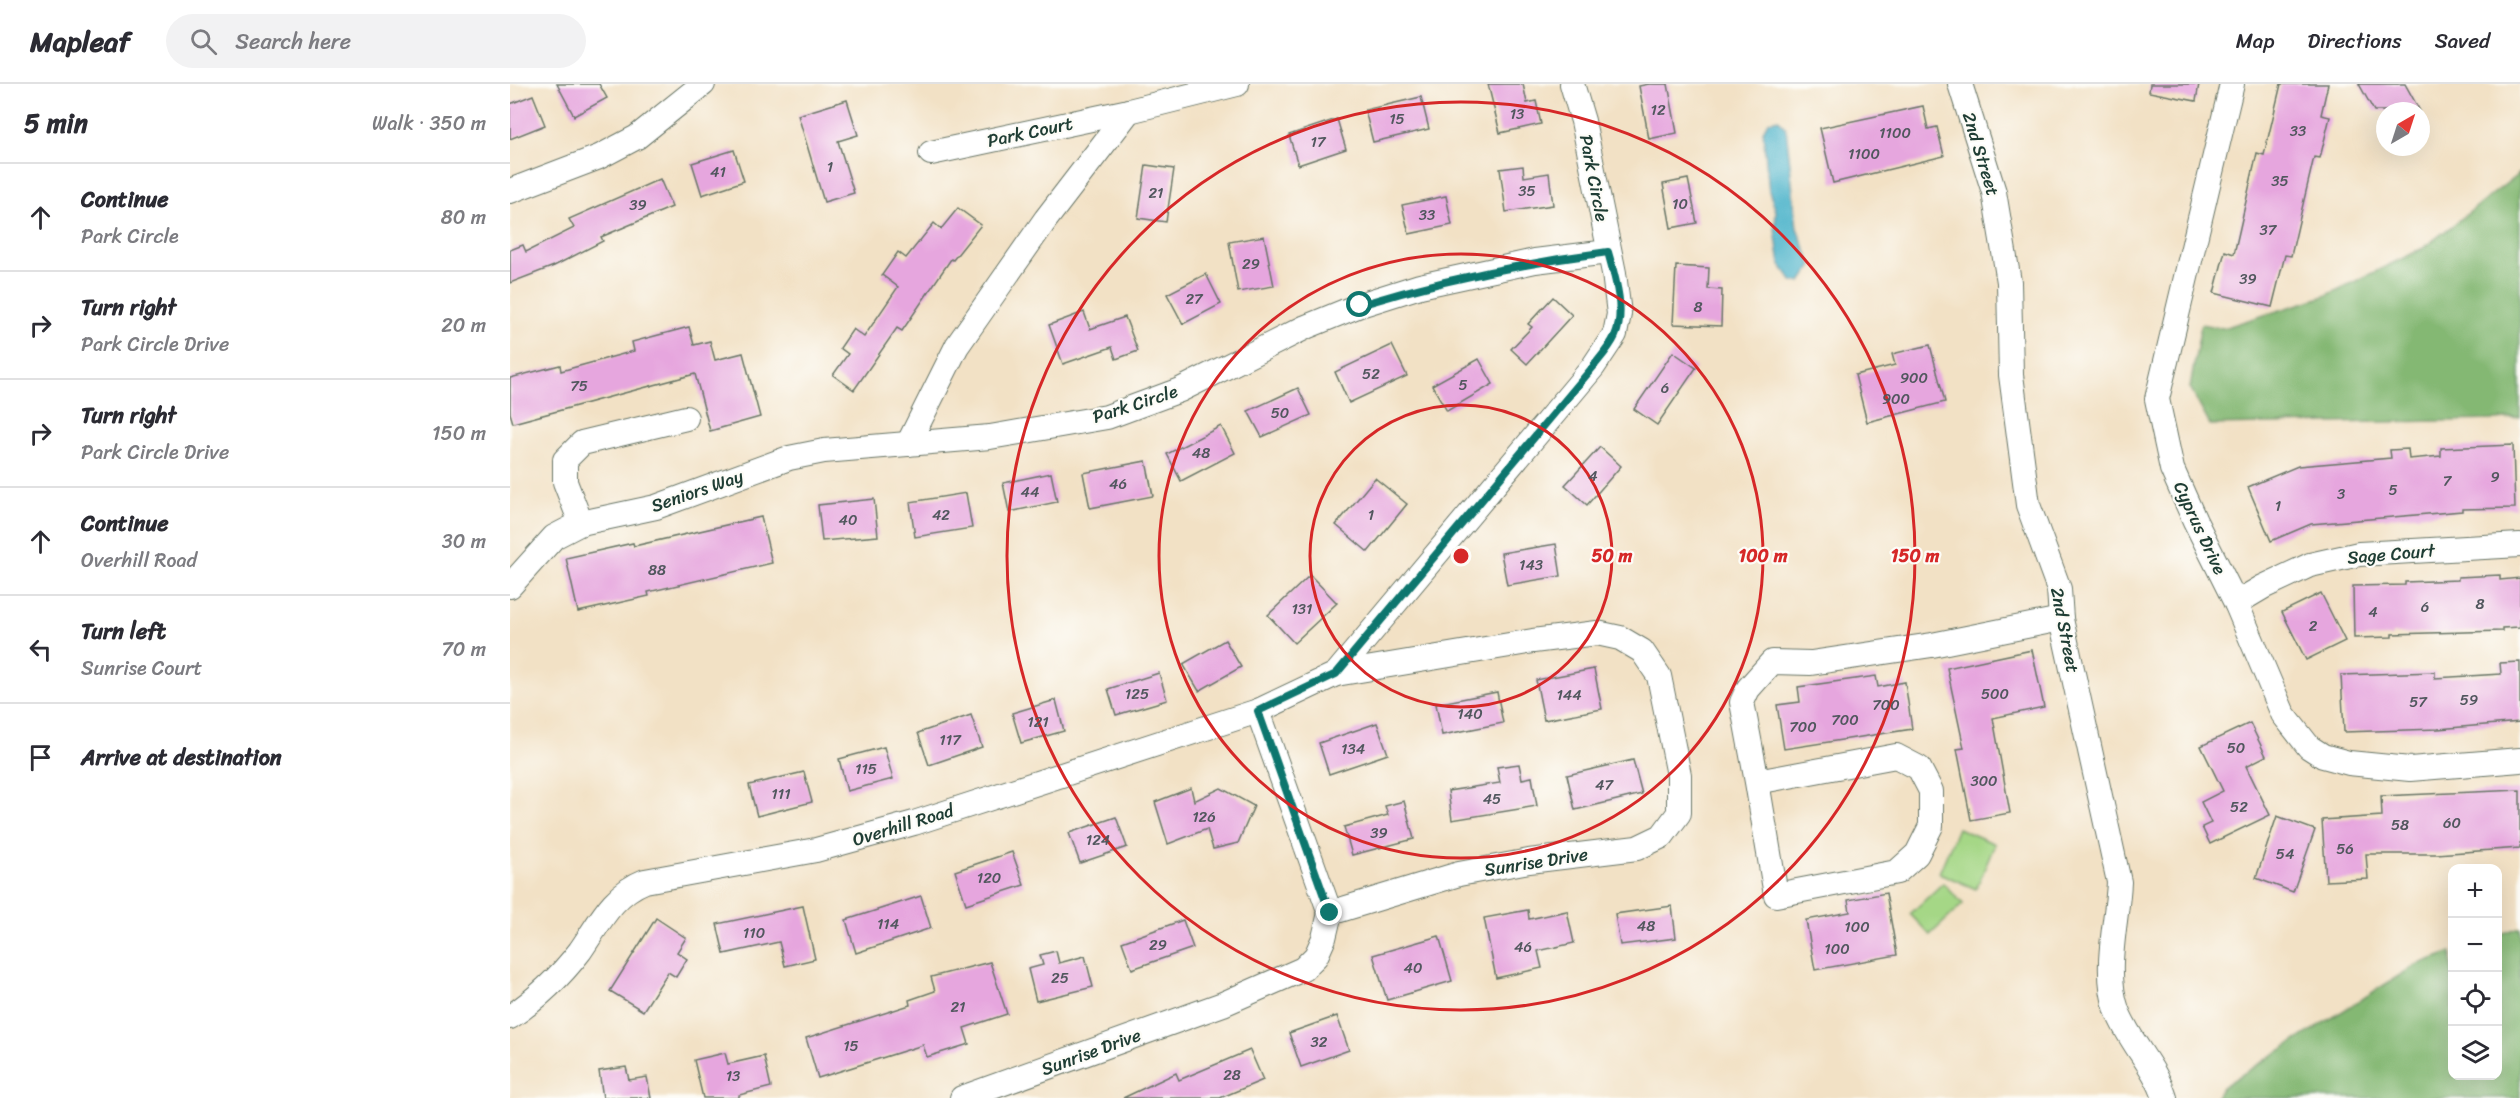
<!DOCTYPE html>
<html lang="en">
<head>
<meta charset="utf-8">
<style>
  :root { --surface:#fff; --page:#f2f2f3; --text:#2b2b33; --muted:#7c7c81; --line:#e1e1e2 }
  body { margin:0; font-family:Sriracha,sans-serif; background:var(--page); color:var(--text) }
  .controls { position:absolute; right:18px; bottom:18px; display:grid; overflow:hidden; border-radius:12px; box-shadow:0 6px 24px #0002 }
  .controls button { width:54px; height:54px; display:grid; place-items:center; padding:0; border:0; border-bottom:2px solid var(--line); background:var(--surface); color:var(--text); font:30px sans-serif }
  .compass { position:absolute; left:1866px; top:18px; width:54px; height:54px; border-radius:50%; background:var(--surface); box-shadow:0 6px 24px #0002; rotate:39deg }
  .stop { position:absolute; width:18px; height:18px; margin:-14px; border:4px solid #0f766e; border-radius:50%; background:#fff }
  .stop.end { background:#0f766e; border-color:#fff; box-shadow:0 2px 6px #0008 }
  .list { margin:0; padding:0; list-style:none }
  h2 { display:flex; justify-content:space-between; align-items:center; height:78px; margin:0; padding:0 24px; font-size:26px }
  h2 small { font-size:20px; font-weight:400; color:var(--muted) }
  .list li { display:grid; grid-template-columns:39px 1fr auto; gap:18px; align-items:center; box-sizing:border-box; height:108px; padding:0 24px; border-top:2px solid var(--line) }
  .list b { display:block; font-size:22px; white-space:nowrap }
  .list p { margin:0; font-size:20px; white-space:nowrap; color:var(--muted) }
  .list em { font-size:20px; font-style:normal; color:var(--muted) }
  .icon { flex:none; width:33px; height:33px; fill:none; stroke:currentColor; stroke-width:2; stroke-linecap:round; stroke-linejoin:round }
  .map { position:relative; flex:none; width:2010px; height:1014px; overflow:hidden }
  header { display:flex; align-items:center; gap:36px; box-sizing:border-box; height:84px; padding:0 30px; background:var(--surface); border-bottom:2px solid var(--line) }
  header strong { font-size:28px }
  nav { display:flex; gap:33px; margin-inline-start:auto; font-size:21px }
  .search { width:420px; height:54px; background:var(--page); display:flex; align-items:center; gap:15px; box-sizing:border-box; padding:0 21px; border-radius:33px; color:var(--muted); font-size:22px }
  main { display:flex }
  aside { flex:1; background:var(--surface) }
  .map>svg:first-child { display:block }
</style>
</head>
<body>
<header>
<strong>Mapleaf</strong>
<div class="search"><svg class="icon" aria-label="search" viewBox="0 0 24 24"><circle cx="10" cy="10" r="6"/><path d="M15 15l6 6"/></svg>Search here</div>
<nav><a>Map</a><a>Directions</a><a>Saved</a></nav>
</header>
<main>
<aside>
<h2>5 min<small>Walk · 350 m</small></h2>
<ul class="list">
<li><svg class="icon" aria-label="ahead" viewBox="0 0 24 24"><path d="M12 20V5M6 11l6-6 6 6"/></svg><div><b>Continue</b><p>Park Circle</p></div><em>80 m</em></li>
<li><svg class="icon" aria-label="right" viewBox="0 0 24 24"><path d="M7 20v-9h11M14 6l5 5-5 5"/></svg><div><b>Turn right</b><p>Park Circle Drive</p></div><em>20 m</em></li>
<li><svg class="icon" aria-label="right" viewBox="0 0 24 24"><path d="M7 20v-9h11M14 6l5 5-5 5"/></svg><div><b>Turn right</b><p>Park Circle Drive</p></div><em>150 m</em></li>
<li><svg class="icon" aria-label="ahead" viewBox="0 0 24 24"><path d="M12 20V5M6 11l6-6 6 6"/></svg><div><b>Continue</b><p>Overhill Road</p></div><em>30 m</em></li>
<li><svg class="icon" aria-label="left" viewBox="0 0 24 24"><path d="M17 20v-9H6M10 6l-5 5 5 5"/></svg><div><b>Turn left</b><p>Sunrise Court</p></div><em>70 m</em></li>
<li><svg class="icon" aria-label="arrive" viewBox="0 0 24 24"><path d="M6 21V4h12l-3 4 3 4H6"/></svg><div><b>Arrive at destination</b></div></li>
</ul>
</aside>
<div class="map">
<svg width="2010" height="1014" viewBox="0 0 2010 1014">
  <rect width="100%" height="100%" fill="#fdfcf7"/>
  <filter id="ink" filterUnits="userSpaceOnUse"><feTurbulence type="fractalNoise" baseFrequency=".0167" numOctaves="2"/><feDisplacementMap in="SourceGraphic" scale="12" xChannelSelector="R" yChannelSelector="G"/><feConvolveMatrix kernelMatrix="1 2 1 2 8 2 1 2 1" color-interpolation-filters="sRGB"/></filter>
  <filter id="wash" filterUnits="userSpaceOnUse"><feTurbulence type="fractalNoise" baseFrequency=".008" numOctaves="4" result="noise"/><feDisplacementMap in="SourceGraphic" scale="24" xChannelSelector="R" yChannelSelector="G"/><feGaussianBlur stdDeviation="1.35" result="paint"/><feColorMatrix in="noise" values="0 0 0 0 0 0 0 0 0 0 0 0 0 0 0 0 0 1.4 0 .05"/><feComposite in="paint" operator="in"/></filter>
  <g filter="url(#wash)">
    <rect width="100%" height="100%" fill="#f2e1c5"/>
    <g fill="#a5d786" stroke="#628a5d" stroke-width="1.5">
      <path d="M 1448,744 L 1485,760 L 1466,805 L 1429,789 Z"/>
      <path d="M 1433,799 L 1453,820 L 1420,851 L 1400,830 Z"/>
    </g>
    <g fill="#84b873" stroke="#527a54" stroke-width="1.5">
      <path d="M 2010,89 L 2010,333 L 1987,336 L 1700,341 L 1680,304 L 1691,240 L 1713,244 L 1815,212 L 1912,165 Z"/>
      <path d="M 2010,843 L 2010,1014 L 1705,1014 L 1712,1003 L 1906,881 L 1942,868 L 1942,992 L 1988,992 L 1988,851 Z"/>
    </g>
    <path fill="#4db4cb" stroke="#367880" stroke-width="1.5" d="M 1268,35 L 1276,44 L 1287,144 L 1302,182 L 1291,198 L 1283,198 L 1270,180 L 1265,145 L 1266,127 L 1259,107 L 1253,47 L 1258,38 Z"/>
    <g id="blocks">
      <g fill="#e6a6de">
        <path d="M 47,0 L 89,0 L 97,14 L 64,32 Z"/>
        <path d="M 978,0 L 1013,0 L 1017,19 L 1026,17 L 1031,40 L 990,49 Z"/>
        <path d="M 1139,0 L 1158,0 L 1167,49 L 1139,55 L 1129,2 Z"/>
        <path d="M 1640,0 L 1689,0 L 1686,17 L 1639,8 Z"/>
        <path d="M 1771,0 L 1818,0 L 1811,31 L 1820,33 L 1810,74 L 1804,73 L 1781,172 L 1775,171 L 1762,223 L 1704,209 L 1715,167 L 1724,170 L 1747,69 L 1754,71 Z"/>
        <path d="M 1849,0 L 1895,0 L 1910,27 L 1864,27 Z"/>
        <path d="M 23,11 L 35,41 L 0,55 L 0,20 Z"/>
        <path d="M 911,13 L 919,45 L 863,58 L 855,26 Z"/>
        <path d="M 337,16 L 348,51 L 328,57 L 344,109 L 314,118 L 288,31 Z"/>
        <path d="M 1413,22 L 1418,45 L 1427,43 L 1434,72 L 1323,99 L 1310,44 Z"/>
        <path d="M 827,35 L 836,65 L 788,81 L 779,51 Z"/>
        <path d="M 224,66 L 234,97 L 192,111 L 182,79 Z"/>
        <path d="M 636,81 L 664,85 L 656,138 L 628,134 Z"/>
        <path d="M 1013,82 L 1014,93 L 1039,89 L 1043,121 L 996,128 L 990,85 Z"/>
        <path d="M 150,95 L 162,123 L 91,153 L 93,157 L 44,182 L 0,199 L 0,166 L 13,161 L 16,168 L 64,144 L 59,135 Z"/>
        <path d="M 1178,95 L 1187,139 L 1161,144 L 1153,100 Z"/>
        <path d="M 936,112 L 942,141 L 899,150 L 892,121 Z"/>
        <path d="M 448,124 L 471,141 L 443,176 L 441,175 L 392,247 L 387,244 L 344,306 L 323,291 L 338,270 L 330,264 L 343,245 L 354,253 L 388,203 L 372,191 L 388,168 L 396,174 L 424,139 L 431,145 Z"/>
        <path d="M 754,152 L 764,202 L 728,208 L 719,158 Z"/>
        <path d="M 1166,182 L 1199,184 L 1198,205 L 1212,206 L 1211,242 L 1163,240 Z"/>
        <path d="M 696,190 L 711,220 L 673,240 L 657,210 Z"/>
        <path d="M 1043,213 L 1062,231 L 1017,280 L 1001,265 L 1022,243 L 1018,240 Z"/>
        <path d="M 574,228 L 580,245 L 615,233 L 628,267 L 606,275 L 602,263 L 553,280 L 539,241 Z"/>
        <path d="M 179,243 L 184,261 L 200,257 L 205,276 L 233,269 L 250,333 L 200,347 L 185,290 L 3,339 L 0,329 L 0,294 L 50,281 L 51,287 L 124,267 L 122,258 Z"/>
        <path d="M 882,261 L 897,292 L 839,319 L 825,288 Z"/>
        <path d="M 1420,261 L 1435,318 L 1357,338 L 1345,291 L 1385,281 L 1382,270 Z"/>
        <path d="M 1163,268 L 1186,284 L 1147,341 L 1124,325 Z"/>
        <path d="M 969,275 L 983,300 L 937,327 L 922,301 Z"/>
        <path d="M 788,304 L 801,331 L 752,353 L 738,327 Z"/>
        <path d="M 711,342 L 725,369 L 671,397 L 657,370 Z"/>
        <path d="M 2003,361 L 2005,424 L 1952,425 L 1952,427 L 1801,440 L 1761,457 L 1738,403 L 1788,382 L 1881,374 L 1880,366 L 1898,365 L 1899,375 L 1931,372 L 1931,364 Z"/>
        <path d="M 1090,363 L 1111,382 L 1077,421 L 1055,401 Z"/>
        <path d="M 636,377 L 643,412 L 580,424 L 573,389 Z"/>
        <path d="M 541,389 L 547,418 L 499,428 L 493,399 Z"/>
        <path d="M 865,394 L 897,420 L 858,468 L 826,441 Z"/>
        <path d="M 456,409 L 462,444 L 405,453 L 400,418 Z"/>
        <path d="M 364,415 L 368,452 L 312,457 L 308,421 Z"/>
        <path d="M 251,433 L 262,479 L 138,508 L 139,512 L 68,528 L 56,474 L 123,459 L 124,462 Z"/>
        <path d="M 1046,460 L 1051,492 L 997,501 L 991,469 Z"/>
        <path d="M 800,491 L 827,519 L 784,559 L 758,531 Z"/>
        <path d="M 1990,491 L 1990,496 L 2010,494 L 2010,543 L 1992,544 L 1992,547 L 1882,550 L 1882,553 L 1844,554 L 1843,502 L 1895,501 L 1895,498 L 1948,496 L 1948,493 Z"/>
        <path d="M 1811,509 L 1835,557 L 1796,576 L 1772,528 Z"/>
        <path d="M 715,556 L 731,583 L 689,607 L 673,580 Z"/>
        <path d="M 1522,566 L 1534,623 L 1483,634 L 1500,729 L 1461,736 L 1447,665 L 1454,664 L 1437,584 Z"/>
        <path d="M 2010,578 L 2010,638 L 1928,645 L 1834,648 L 1831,591 L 1925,588 L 1925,594 L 1991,590 L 1990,579 Z"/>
        <path d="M 1084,585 L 1092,625 L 1034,636 L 1026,596 Z"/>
        <path d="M 649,589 L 657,616 L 606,631 L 598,605 Z"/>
        <path d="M 1366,592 L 1368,603 L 1395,598 L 1402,645 L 1274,665 L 1267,621 L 1290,618 L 1288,603 Z"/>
        <path d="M 987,608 L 993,639 L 932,651 L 926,620 Z"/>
        <path d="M 546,616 L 554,647 L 511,659 L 502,629 Z"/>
        <path d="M 461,631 L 472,663 L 419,681 L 408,649 Z"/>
        <path d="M 867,639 L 878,670 L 819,690 L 809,659 Z"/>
        <path d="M 1740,639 L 1756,672 L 1736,682 L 1760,731 L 1700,760 L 1692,743 L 1701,739 L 1691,718 L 1713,707 L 1691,662 Z"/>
        <path d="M 374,663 L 383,695 L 337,707 L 329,675 Z"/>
        <path d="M 1123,676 L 1132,710 L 1065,726 L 1057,691 Z"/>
        <path d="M 1009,680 L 1012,695 L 1022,693 L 1027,722 L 942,736 L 938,707 L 990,699 L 987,683 Z"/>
        <path d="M 294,688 L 302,718 L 247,732 L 239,701 Z"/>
        <path d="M 681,704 L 684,717 L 711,704 L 744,722 L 728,759 L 703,765 L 697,745 L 658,760 L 645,718 Z"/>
        <path d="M 2010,706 L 2010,764 L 1926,770 L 1856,770 L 1858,795 L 1816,797 L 1812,736 L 1872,732 L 1871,712 Z"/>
        <path d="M 894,717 L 904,755 L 842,771 L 834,743 L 878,731 L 875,722 Z"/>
        <path d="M 1767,732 L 1805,746 L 1783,808 L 1746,794 Z"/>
        <path d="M 606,733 L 617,763 L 570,779 L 559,749 Z"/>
        <path d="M 502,768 L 514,801 L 456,820 L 445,787 Z"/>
        <path d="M 1376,809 L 1387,871 L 1305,886 L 1296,836 L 1340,828 L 1338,816 Z"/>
        <path d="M 411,812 L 421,844 L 346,869 L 336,836 Z"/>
        <path d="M 293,822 L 305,875 L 275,882 L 269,858 L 214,870 L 207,840 Z"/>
        <path d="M 1162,822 L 1166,854 L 1110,861 L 1105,830 Z"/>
        <path d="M 1018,826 L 1019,835 L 1057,827 L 1064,859 L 1028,867 L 1032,884 L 986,894 L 974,834 Z"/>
        <path d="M 146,834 L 176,854 L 167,868 L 177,875 L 166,893 L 158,888 L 133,927 L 100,907 Z"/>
        <path d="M 673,836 L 683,864 L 622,885 L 612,858 Z"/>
        <path d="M 929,852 L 942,897 L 877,916 L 863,871 Z"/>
        <path d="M 546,867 L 549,879 L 575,872 L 583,903 L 526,917 L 518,885 L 533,881 L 530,871 Z"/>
        <path d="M 480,878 L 497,930 L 454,944 L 459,960 L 417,973 L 413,961 L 308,994 L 296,954 L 400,921 L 399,916 L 425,907 L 421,893 Z"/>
        <path d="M 827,932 L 839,966 L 791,983 L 779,949 Z"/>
        <path d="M 740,966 L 753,996 L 710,1014 L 613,1014 L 666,989 L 669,996 Z"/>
        <path d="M 215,969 L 218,980 L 254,972 L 261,1003 L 229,1011 L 229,1014 L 193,1014 L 184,976 Z"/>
        <path d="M 116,983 L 119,996 L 137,993 L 141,1014 L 93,1014 L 89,987 Z"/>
      </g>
    </g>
  </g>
  <g filter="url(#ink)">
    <use href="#blocks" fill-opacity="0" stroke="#697667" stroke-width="1.5"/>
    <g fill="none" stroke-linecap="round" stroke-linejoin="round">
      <defs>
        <g id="street">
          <path d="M 1450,0 L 1484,108 L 1499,198 L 1501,291 L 1518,421 L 1549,505 L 1551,535 L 1609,798 C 1607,840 1593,885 1607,926 C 1619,958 1645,982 1655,1014"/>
          <path d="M 1722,0 L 1647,315 L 1662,385 L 1685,437 L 1726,519 L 1773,630 L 1799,663 L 1813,672 L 1839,679 L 1900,685 L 2010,676"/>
          <path d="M 421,69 L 619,27 L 727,0"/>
          <path d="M 0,107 L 89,73 L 127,53 L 193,0"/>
          <path d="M 398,360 L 447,262 L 536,135 L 619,27"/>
          <path d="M 71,439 L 55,398 L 55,376 L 72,359 L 176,334"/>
          <path d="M 0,502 L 44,453 L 71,439 L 146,423 L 279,374 L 314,367 L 480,353 L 597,333 L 670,306 L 796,243 L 850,221 L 910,202 L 1025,177 L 1098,168"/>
          <path d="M 1726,519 L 1753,503 L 1800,481 L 1849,470 L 2010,461"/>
          <path d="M 826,590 L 1083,283 L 1105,250 L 1109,230 L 1104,189 L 1073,37 L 1062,0"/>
          <path d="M 748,627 L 820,829"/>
          <path d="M 1247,698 L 1266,811 L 1387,788 L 1407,770 L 1421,742 L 1421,707 L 1409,684 L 1386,672 L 1247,698 L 1232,618 L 1238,605 L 1262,578 L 1301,579 L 1422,561 L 1551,535"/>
          <path d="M 0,933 C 27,915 50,893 70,867 C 89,840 102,810 135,797 L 306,766 L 404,739 L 748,627 L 826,590 L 1023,557 L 1087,549 L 1110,554 L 1132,567 L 1149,592 L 1169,691 L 1169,729 L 1152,752 L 1127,764 L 1019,777 L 949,790 L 820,829"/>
          <path d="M 452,1014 L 713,920 L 793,885 L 806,872 L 814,854 L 820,829"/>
        </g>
      </defs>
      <use href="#street" stroke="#697667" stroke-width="26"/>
      <use href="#street" stroke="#fff" stroke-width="24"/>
    </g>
  </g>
  <g fill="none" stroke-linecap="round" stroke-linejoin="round" filter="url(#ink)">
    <path stroke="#0f766e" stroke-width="8" d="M 820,829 L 748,627 L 826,590 L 1083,283 C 1091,273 1100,263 1105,252 C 1116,227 1105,193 1098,168 C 1013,179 932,196 850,221"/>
  </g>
  <g fill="none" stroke="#d62828" stroke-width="3">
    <circle cx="951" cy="472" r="151"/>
    <circle cx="951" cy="472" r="302"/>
    <circle cx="951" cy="472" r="454"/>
  </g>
  <g text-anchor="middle" stroke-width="4.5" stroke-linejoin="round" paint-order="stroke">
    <g font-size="15" fill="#51575e">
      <text x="1148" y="31">12</text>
      <text x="1007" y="35">13</text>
      <text x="887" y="40">15</text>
      <text x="1788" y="52">33</text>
      <text x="1385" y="54">1100</text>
      <text x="808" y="63">17</text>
      <text x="1354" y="75">1100</text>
      <text x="320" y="88">1</text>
      <text x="208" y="93">41</text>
      <text x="1770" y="102">35</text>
      <text x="1017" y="112">35</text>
      <text x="646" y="114">21</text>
      <text x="1170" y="125">10</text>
      <text x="128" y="126">39</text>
      <text x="917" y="136">33</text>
      <text x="1758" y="151">37</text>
      <text x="741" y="185">29</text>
      <text x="1738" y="200">39</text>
      <text x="684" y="220">27</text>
      <text x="1188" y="228">8</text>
      <text x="861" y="295">52</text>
      <text x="1404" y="299">900</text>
      <text x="953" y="306">5</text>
      <text x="69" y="307">75</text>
      <text x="1155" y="309">6</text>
      <text x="1386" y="320">900</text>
      <text x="770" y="334">50</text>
      <text x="691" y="374">48</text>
      <text x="1083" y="397">4</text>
      <text x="1985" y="398">9</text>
      <text x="1937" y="402">7</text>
      <text x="608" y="405">46</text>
      <text x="1883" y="411">5</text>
      <text x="520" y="413">44</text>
      <text x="1831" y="415">3</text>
      <text x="1768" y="427">1</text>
      <text x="431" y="436">42</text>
      <text x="861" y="436">1</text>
      <text x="338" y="441">40</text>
      <text x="1021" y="486">143</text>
      <text x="147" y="491">88</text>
      <text x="1970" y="525">8</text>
      <text x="1915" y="528">6</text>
      <text x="792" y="530">131</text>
      <text x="1863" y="533">4</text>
      <text x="1803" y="547">2</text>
      <text x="627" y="615">125</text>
      <text x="1485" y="615">500</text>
      <text x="1059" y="616">144</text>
      <text x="1959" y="621">59</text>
      <text x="1908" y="623">57</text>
      <text x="1376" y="626">700</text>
      <text x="960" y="635">140</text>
      <text x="1335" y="641">700</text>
      <text x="528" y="643">121</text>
      <text x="1293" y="648">700</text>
      <text x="440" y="661">117</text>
      <text x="1726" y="669">50</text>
      <text x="843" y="670">134</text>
      <text x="356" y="690">115</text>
      <text x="1474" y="702">300</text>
      <text x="1094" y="706">47</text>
      <text x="271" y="715">111</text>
      <text x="982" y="720">45</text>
      <text x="1729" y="728">52</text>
      <text x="694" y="738">126</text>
      <text x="1942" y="744">60</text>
      <text x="1890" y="746">58</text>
      <text x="869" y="754">39</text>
      <text x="588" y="761">124</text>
      <text x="1835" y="770">56</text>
      <text x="1775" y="775">54</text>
      <text x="479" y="799">120</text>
      <text x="378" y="845">114</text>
      <text x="1136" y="847">48</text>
      <text x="1347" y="848">100</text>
      <text x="244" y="854">110</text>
      <text x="648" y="866">29</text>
      <text x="1013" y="868">46</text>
      <text x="1327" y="870">100</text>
      <text x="903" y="889">40</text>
      <text x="550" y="899">25</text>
      <text x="448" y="928">21</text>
      <text x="809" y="963">32</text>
      <text x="341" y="967">15</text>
      <text x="722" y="996">28</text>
      <text x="223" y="997">13</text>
    </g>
    <g font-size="18" fill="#1f3d34" stroke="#fdfcf7">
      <text transform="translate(520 48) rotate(-12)" y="6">Park Court</text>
      <text transform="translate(1471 70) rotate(73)" y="6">2nd Street</text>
      <text transform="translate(1084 94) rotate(79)" y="6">Park Circle</text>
      <text transform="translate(625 320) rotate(-18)" y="6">Park Circle</text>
      <text transform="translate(187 407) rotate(-19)" y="6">Seniors Way</text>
      <text transform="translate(1690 444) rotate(65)" y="6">Cyprus Drive</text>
      <text transform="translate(1881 470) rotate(-5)" y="6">Sage Court</text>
      <text transform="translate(1555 546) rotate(79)" y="6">2nd Street</text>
      <text transform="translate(393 741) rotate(-17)" y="6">Overhill Road</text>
      <text transform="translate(1026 778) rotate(-9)" y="6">Sunrise Drive</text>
      <text transform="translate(581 968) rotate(-20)" y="6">Sunrise Drive</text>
    </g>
  </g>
  <circle cx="951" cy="472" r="9" fill="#d62828" stroke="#fdfcf7" stroke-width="3"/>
  <g font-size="18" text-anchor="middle" font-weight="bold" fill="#d62828" stroke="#fdfcf7" stroke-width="4.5" stroke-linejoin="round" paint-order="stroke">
    <text x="1102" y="478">50 m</text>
    <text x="1253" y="478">100 m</text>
    <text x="1405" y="478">150 m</text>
  </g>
</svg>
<div class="controls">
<button>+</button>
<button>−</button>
<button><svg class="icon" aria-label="locate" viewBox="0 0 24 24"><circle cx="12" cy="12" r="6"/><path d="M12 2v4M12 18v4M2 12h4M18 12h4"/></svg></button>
<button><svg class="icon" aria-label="layers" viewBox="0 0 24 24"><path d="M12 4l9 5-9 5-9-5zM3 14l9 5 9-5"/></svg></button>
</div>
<svg class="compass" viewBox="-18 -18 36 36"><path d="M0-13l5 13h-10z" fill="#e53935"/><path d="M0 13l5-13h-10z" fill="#7c7c81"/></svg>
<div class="stop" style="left:850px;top:221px"></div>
<div class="stop end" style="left:820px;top:829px"></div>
</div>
</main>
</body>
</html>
